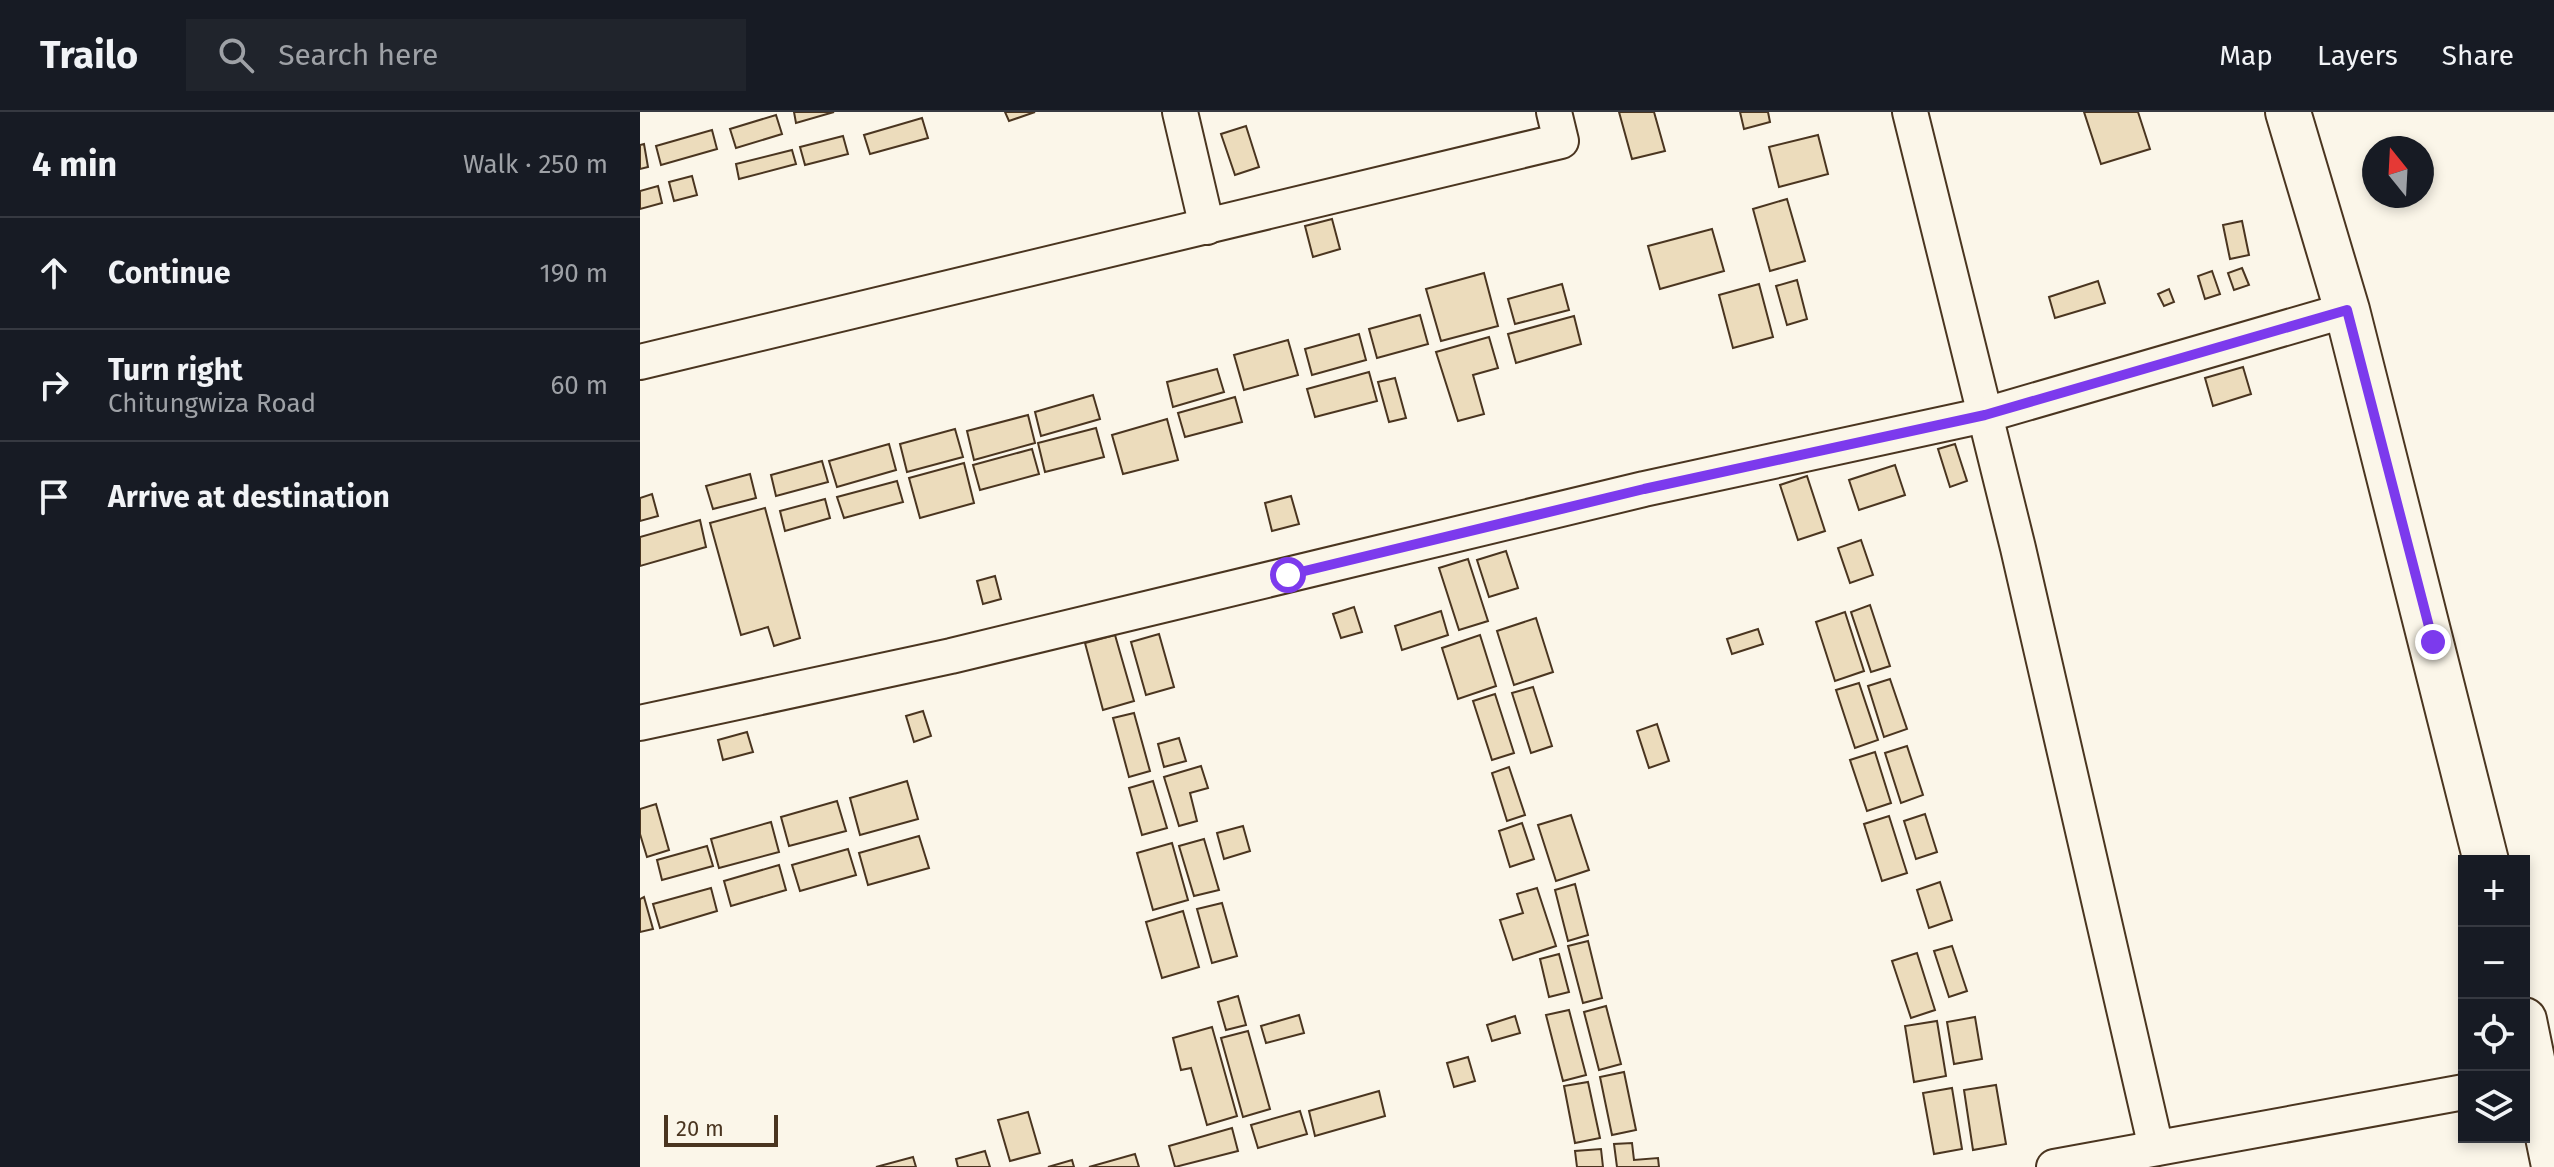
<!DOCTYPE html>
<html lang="en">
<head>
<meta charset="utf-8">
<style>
  :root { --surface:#171b24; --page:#20242c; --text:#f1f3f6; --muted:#9ea1a6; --line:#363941 }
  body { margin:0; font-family:"Fira Sans",sans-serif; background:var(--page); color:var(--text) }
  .controls { position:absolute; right:24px; bottom:24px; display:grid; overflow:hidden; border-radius:0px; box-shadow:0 4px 12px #0003 }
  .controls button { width:72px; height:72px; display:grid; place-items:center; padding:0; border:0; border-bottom:2px solid var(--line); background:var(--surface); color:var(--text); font:40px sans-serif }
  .compass { position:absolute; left:1722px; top:24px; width:72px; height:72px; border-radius:50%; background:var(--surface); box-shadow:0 4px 12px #0003; rotate:342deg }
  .scale { position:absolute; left:24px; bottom:20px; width:114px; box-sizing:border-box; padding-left:8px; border:4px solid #4a3520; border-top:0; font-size:22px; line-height:28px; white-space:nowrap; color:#4a3520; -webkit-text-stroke:6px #fbf6e9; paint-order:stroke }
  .stop { position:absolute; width:24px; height:24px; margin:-18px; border:6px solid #7c3aed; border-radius:50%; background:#fff }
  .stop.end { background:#7c3aed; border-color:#fff; box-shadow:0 2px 8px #0008 }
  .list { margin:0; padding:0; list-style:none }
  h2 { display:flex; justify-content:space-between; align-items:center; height:104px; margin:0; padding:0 32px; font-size:34px }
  h2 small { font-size:26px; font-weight:400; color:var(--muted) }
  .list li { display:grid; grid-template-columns:52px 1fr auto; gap:24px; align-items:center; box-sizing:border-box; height:112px; padding:0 32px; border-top:2px solid var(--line) }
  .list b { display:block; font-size:30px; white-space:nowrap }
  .list p { margin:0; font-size:26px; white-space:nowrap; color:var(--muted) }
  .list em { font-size:26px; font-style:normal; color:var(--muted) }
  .icon { flex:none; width:44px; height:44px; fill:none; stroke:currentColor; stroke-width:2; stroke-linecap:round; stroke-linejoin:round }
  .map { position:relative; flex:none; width:1914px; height:1055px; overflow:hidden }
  header { display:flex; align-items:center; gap:48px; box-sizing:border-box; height:112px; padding:0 40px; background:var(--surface); border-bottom:2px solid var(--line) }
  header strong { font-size:38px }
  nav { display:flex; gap:44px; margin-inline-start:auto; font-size:28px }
  .search { width:560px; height:72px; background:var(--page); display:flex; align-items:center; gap:20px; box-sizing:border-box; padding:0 28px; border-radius:0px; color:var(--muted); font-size:30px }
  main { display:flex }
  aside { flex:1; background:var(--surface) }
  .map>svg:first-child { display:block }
</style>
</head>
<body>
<header>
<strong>Trailo</strong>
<div class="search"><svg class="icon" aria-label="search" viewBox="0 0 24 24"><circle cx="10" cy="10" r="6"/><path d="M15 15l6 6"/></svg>Search here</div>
<nav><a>Map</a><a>Layers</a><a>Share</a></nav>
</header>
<main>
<aside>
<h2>4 min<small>Walk · 250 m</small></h2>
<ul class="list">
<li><svg class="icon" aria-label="ahead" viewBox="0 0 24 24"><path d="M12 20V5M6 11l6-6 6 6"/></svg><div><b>Continue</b></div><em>190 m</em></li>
<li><svg class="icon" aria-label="right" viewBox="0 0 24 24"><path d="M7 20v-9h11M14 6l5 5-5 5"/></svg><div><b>Turn right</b><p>Chitungwiza Road</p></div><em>60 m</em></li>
<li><svg class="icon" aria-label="arrive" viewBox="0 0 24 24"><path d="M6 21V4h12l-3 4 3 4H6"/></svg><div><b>Arrive at destination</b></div></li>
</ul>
</aside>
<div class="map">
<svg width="1914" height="1055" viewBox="0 0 1914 1055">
  <rect width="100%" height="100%" fill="#fbf6e9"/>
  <g fill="#ecdcbc" stroke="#4a3520" stroke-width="2">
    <path d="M 154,0 L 194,0 L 156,11 Z"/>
    <path d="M 365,0 L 395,0 L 369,9 Z"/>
    <path d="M 979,0 L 1014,0 L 1025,39 L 992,47 Z"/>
    <path d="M 1100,0 L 1128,0 L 1130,10 L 1104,17 Z"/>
    <path d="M 1444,0 L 1498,0 L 1510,37 L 1461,52 Z"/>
    <path d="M 136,3 L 142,22 L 96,36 L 90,17 Z"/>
    <path d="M 282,6 L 288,26 L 230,42 L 224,23 Z"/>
    <path d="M 606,14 L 619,55 L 595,63 L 581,22 Z"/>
    <path d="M 72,18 L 77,37 L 21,53 L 16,34 Z"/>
    <path d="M 1178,23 L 1188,62 L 1139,75 L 1129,35 Z"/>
    <path d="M 203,24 L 208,42 L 165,53 L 160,35 Z"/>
    <path d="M 4,32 L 8,55 L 0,57 L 0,33 Z"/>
    <path d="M 152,38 L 156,52 L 99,67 L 96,52 Z"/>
    <path d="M 52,64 L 57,83 L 34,89 L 29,70 Z"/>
    <path d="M 18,74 L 22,91 L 0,97 L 0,79 Z"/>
    <path d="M 1147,87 L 1165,149 L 1130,159 L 1113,97 Z"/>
    <path d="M 692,107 L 700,137 L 673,145 L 665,114 Z"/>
    <path d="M 1602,109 L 1609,143 L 1590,147 L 1583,113 Z"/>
    <path d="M 1072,117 L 1084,159 L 1020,177 L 1008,134 Z"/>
    <path d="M 1602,156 L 1609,173 L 1594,178 L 1588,161 Z"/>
    <path d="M 1572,159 L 1580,182 L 1565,187 L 1558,164 Z"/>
    <path d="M 844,161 L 858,214 L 801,229 L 786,177 Z"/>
    <path d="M 1157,168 L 1167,207 L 1147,213 L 1136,174 Z"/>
    <path d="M 1458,169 L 1465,191 L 1415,206 L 1409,185 Z"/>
    <path d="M 922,172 L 929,198 L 875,212 L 868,187 Z"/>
    <path d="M 1119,172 L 1133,225 L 1093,236 L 1079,183 Z"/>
    <path d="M 1529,177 L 1534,190 L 1524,194 L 1518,182 Z"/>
    <path d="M 780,203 L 788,232 L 737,246 L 729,217 Z"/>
    <path d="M 934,204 L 941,232 L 876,251 L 868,222 Z"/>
    <path d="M 719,222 L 726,248 L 672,263 L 665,237 Z"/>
    <path d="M 849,225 L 858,256 L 833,263 L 844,302 L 818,309 L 796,240 Z"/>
    <path d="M 648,228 L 658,263 L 604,278 L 594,243 Z"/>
    <path d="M 1603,255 L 1611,282 L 1573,294 L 1565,266 Z"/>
    <path d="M 577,257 L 584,280 L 533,295 L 527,270 Z"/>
    <path d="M 729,260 L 737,289 L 675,305 L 667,277 Z"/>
    <path d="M 755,266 L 766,306 L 749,310 L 738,270 Z"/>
    <path d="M 453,283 L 460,307 L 401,324 L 395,300 Z"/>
    <path d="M 595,285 L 602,310 L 545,325 L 538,301 Z"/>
    <path d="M 388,303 L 395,331 L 334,348 L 327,319 Z"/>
    <path d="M 527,307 L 538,348 L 483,362 L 472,323 Z"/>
    <path d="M 456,316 L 464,345 L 405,360 L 398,331 Z"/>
    <path d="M 315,317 L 323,345 L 267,360 L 260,332 Z"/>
    <path d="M 249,332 L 256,358 L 197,375 L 189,349 Z"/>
    <path d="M 1315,332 L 1327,369 L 1310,375 L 1298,337 Z"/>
    <path d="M 392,337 L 399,362 L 340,378 L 333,353 Z"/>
    <path d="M 182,349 L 188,370 L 136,384 L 131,363 Z"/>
    <path d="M 324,351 L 334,391 L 280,406 L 269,366 Z"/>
    <path d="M 1255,353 L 1265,383 L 1219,398 L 1209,368 Z"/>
    <path d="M 110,362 L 116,386 L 73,397 L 66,374 Z"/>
    <path d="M 1167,364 L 1185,419 L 1158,428 L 1140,373 Z"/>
    <path d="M 257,369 L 263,390 L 204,406 L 197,385 Z"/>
    <path d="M 12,382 L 18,404 L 0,409 L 0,386 Z"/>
    <path d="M 651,384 L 659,412 L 632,419 L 625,391 Z"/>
    <path d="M 185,387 L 190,406 L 145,419 L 140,399 Z"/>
    <path d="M 125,396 L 160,526 L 134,534 L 128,515 L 101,523 L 70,411 Z"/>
    <path d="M 60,408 L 66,435 L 0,454 L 0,425 Z"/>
    <path d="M 1221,428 L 1233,463 L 1210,471 L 1198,436 Z"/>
    <path d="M 866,439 L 878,476 L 849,485 L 837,448 Z"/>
    <path d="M 828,447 L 848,509 L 819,518 L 799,456 Z"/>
    <path d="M 355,464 L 361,487 L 343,492 L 337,469 Z"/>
    <path d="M 1230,493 L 1250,554 L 1231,560 L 1211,500 Z"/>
    <path d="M 714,495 L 722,520 L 701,526 L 693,502 Z"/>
    <path d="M 801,499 L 808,523 L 762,538 L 755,514 Z"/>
    <path d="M 1205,500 L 1224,559 L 1195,569 L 1176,510 Z"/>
    <path d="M 896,506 L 913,560 L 874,573 L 857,519 Z"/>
    <path d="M 1118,517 L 1123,532 L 1092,542 L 1087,527 Z"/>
    <path d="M 519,522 L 534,575 L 506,583 L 491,530 Z"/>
    <path d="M 475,523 L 494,589 L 463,598 L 445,531 Z"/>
    <path d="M 840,523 L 856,574 L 818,587 L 802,536 Z"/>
    <path d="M 1250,567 L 1267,617 L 1244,625 L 1228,574 Z"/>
    <path d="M 1219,571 L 1238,628 L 1215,636 L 1196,578 Z"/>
    <path d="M 893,575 L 912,634 L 891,641 L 872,581 Z"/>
    <path d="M 855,582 L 874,641 L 852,648 L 833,589 Z"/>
    <path d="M 283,599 L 291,624 L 274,630 L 266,604 Z"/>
    <path d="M 494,601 L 510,659 L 489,665 L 473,606 Z"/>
    <path d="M 1017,612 L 1029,649 L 1009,656 L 997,619 Z"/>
    <path d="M 107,620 L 113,640 L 83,648 L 78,628 Z"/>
    <path d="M 539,626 L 546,649 L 524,655 L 518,632 Z"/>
    <path d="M 1267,634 L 1283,683 L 1261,691 L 1245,641 Z"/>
    <path d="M 1235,640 L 1251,691 L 1227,699 L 1210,648 Z"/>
    <path d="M 561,654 L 568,676 L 550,681 L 557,709 L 539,714 L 524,665 Z"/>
    <path d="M 869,655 L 885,703 L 867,709 L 852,661 Z"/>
    <path d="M 267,669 L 278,707 L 220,723 L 210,686 Z"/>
    <path d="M 513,669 L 527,716 L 502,723 L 489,676 Z"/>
    <path d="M 197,689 L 206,719 L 149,734 L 141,705 Z"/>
    <path d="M 16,692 L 29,738 L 7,745 L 0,722 L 0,697 Z"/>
    <path d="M 1285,702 L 1297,740 L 1276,747 L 1264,709 Z"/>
    <path d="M 931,703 L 949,758 L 916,769 L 898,713 Z"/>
    <path d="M 1249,704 L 1267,761 L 1242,769 L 1224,712 Z"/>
    <path d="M 131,710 L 139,740 L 79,756 L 71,727 Z"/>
    <path d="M 882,711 L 894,747 L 870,755 L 859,719 Z"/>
    <path d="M 603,714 L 610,739 L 584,747 L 577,721 Z"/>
    <path d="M 279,724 L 289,756 L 228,773 L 219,741 Z"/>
    <path d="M 564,727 L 579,778 L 554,784 L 539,734 Z"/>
    <path d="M 532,731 L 548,788 L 513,798 L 497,741 Z"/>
    <path d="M 67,734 L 73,754 L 22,768 L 17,748 Z"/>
    <path d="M 208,737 L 216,763 L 160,779 L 152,753 Z"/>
    <path d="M 139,753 L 146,778 L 91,794 L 84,769 Z"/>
    <path d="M 1300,770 L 1312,808 L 1289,816 L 1277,778 Z"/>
    <path d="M 935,772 L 948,823 L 928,829 L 915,778 Z"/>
    <path d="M 71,776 L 77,799 L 20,816 L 13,792 Z"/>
    <path d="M 897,776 L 916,834 L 873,848 L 860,808 L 883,801 L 877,782 Z"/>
    <path d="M 4,785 L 13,817 L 0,820 L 0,787 Z"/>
    <path d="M 582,791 L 597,844 L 572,851 L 557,797 Z"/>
    <path d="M 543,799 L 559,855 L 522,866 L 506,810 Z"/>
    <path d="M 948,829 L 962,886 L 943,891 L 928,834 Z"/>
    <path d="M 1312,834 L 1327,879 L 1309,885 L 1294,839 Z"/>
    <path d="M 1277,841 L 1295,898 L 1271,906 L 1252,849 Z"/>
    <path d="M 919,842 L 929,880 L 909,885 L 900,847 Z"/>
    <path d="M 598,884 L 606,913 L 586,918 L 578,890 Z"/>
    <path d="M 966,894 L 981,952 L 959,958 L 944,900 Z"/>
    <path d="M 929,898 L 946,963 L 923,969 L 906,903 Z"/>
    <path d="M 659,903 L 664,921 L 626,931 L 621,914 Z"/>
    <path d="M 875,904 L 880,921 L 852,929 L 847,913 Z"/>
    <path d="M 1335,905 L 1342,947 L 1314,952 L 1307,910 Z"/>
    <path d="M 1297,909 L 1306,964 L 1274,970 L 1265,914 Z"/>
    <path d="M 572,915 L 597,1004 L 567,1013 L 551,956 L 541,958 L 533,926 Z"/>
    <path d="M 608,919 L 630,997 L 603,1005 L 581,926 Z"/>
    <path d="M 828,945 L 835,969 L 814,975 L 807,951 Z"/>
    <path d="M 984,960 L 996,1018 L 972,1023 L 960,965 Z"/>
    <path d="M 948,970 L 960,1026 L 935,1031 L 924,974 Z"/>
    <path d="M 1356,973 L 1366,1032 L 1333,1038 L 1324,978 Z"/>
    <path d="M 1312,976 L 1322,1037 L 1294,1042 L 1283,981 Z"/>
    <path d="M 739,979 L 745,1004 L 675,1024 L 669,999 Z"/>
    <path d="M 660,999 L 667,1022 L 618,1036 L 611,1013 Z"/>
    <path d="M 388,1000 L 400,1041 L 370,1049 L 358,1008 Z"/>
    <path d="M 592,1016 L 598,1039 L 535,1055 L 529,1034 Z"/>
    <path d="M 992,1031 L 994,1048 L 1018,1046 L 1019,1055 L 977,1055 L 974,1032 Z"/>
    <path d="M 961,1037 L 963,1055 L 937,1055 L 935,1039 Z"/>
    <path d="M 345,1039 L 350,1055 L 318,1055 L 316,1047 Z"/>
    <path d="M 495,1042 L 499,1055 L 449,1055 Z"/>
    <path d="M 273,1045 L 276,1055 L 236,1055 Z"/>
    <path d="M 432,1048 L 434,1055 L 408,1055 Z"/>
  </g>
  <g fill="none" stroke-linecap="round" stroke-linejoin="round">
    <defs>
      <g id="minor">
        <path d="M 540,0 L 567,115"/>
        <path d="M 1270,0 L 1378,436 L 1516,1036"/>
        <path d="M 0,250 L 921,29 L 914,0"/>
        <path d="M 0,611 L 311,544 L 1004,377 L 1345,303 L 1707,198"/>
        <path d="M 1414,1055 L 1824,980"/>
      </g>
      <g id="primary">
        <path d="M 1648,0 L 1707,198 L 1846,749"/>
        <path d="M 1884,908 L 1914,1054"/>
      </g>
    </defs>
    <use href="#minor" stroke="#4a3520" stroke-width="38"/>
    <use href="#primary" stroke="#4a3520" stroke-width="48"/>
    <use href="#minor" stroke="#fbf6e9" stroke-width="34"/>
    <use href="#primary" stroke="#fbf6e9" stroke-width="44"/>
  </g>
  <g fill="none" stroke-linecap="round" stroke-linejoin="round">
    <path stroke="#7c3aed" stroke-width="10" d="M 648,463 L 1004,377 L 1345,303 L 1707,198 L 1793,530"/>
  </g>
</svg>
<div class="controls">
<button>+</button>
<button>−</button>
<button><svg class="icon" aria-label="locate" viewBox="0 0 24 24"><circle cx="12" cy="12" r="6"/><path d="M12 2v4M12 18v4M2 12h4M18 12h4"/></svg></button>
<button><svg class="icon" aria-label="layers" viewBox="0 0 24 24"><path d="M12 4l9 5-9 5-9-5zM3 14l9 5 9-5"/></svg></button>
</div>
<svg class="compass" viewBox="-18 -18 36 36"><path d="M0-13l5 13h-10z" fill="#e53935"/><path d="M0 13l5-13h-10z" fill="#9ea1a6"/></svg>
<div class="scale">20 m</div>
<div class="stop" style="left:648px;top:463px"></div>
<div class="stop end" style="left:1793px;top:530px"></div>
</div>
</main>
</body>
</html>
